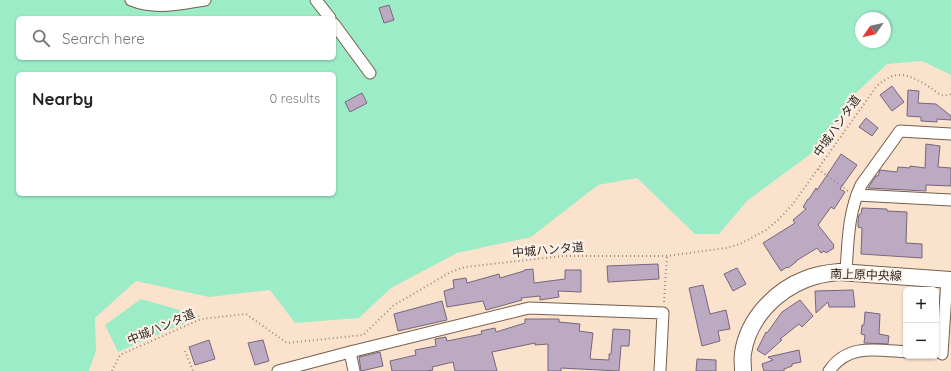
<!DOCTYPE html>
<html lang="en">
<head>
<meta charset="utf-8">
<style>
  :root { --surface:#fff; --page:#f6f6f6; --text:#222; --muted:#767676; --line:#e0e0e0 }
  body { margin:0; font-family:Quicksand,"Noto Sans JP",sans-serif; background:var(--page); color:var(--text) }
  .controls { position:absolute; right:12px; bottom:12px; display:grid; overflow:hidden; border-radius:6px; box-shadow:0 1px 3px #0004 }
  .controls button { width:36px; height:36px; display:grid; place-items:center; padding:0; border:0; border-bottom:1px solid var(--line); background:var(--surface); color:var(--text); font:20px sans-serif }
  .compass { position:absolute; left:855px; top:12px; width:36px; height:36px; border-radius:50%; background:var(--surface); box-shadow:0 1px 3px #0004; rotate:236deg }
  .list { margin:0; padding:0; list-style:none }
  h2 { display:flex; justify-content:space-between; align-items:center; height:52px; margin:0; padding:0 16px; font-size:17px }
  h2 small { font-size:13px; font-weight:400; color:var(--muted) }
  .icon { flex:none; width:22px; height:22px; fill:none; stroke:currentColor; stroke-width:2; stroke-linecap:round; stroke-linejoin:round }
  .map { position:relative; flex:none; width:951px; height:371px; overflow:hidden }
  .search { position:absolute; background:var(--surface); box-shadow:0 1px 3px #0004; left:16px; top:16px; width:320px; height:44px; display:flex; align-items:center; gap:10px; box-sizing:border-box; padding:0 14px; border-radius:6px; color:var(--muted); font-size:15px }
  .panel { position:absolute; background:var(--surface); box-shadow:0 1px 3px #0004; left:16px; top:72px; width:320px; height:124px; border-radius:6px }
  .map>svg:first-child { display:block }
</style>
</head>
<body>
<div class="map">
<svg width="951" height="371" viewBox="0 0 951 371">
  <rect width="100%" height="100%" fill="#fbe2cc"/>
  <g fill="#9cecc8" fill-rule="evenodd">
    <path d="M 0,0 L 951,0 L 951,75 L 922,61 L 887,64 L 855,94 L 812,153 L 748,200 L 719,234 L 695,234 L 637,178 L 598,185 L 531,237 L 457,253 L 391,288 L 359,318 L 295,323 L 270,290 L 209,297 L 136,281 L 95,318 L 96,351 L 89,371 L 0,371 ZM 18,18 L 334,18 L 334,58 L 18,58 ZM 861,18 L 885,18 L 885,42 L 861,42 ZM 18,74 L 334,74 L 334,194 L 18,194 Z"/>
    <path d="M 141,299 L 201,316 L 118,352 L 105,325 Z"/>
  </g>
  <g fill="#bcaac3" stroke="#77667c">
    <path d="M 389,5 L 394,20 L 384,23 L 379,8 Z"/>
    <path d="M 892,86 L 904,102 L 892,111 L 880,95 Z"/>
    <path d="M 908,90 L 919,91 L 918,103 L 936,104 L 951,116 L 951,120 L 937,119 L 937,122 L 921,121 L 921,117 L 907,116 Z"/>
    <path d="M 362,93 L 367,103 L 350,112 L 345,102 Z"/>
    <path d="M 866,118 L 878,128 L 872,136 L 859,127 Z"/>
    <path d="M 926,144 L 940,146 L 938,167 L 951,168 L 951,186 L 926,185 L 926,191 L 868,188 L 876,176 L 878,176 L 880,170 L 897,172 L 898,167 L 910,168 L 910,166 L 925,168 Z"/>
    <path d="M 841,154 L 857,165 L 840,189 L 845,192 L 834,209 L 831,207 L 818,225 L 834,245 L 833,246 L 834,248 L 826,253 L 824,251 L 821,253 L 817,248 L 796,261 L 796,262 L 788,268 L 787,267 L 781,271 L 763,243 L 795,223 L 793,220 L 806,209 L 803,207 L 808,199 L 809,199 L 816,188 L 817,190 Z"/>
    <path d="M 862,208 L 887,209 L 887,211 L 907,212 L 906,243 L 922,244 L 922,258 L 861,254 L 862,228 L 858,227 L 858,221 L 859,215 L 861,214 Z"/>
    <path d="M 658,264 L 659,279 L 608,282 L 607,266 Z"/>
    <path d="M 737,268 L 746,284 L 733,291 L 724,274 Z"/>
    <path d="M 533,269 L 534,283 L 565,279 L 565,270 L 581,270 L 581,292 L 558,291 L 559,297 L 540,300 L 540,296 L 521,298 L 522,300 L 486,310 L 483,301 L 447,307 L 444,291 L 454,288 L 453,280 L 466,278 L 467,283 L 499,274 L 500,278 L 524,271 L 524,270 Z"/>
    <path d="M 703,285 L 710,314 L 726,310 L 730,329 L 718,331 L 720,341 L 702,346 L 689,288 Z"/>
    <path d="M 853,290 L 855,307 L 829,307 L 828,302 L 816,313 L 815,291 Z"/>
    <path d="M 800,300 L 813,316 L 802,327 L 799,324 L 780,339 L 782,340 L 765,355 L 757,350 L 766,332 L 767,333 L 782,312 Z"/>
    <path d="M 442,301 L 447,320 L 398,331 L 394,314 Z"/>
    <path d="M 865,312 L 880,314 L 879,334 L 889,336 L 888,344 L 864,343 L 865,335 L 861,334 L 862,325 L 864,325 Z"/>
    <path d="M 525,319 L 559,319 L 559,322 L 580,324 L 579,331 L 593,333 L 590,359 L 609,360 L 609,354 L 611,354 L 613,329 L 630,330 L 629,346 L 621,346 L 619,371 L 561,368 L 561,371 L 548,371 L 548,344 L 535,345 L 535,343 L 492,352 L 497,371 L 455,371 L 453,362 L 432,367 L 433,370 L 426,371 L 392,371 L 390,361 L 416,355 L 415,350 L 436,346 L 435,339 L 446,337 L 447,341 L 482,334 L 481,331 L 495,328 L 496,332 L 525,323 Z"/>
    <path d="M 209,340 L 215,359 L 195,365 L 189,347 Z"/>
    <path d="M 263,340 L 269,361 L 255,365 L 248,343 Z"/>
    <path d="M 799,350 L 801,362 L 792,364 L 792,366 L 784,369 L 784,371 L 764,371 L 762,364 L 773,360 L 768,357 Z"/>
    <path d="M 380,352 L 383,366 L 361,371 L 359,357 Z"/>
    <path d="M 697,359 L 716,360 L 716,371 L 696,371 Z"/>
  </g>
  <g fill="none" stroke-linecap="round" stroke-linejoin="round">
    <defs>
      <g id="street">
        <path d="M 131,0 C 155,10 180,4 205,0"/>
        <path d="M 316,0 L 330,18"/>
        <path d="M 334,24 L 370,73"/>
        <path d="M 857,195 L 951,200"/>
        <path d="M 846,272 C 848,242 848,213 861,185 L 900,131 L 951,134"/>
        <path d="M 350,352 L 529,308 L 663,313 L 660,371"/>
        <path d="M 942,354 L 947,279"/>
        <path d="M 278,371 L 350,352 L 354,371"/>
        <path d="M 829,371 C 848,343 877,350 906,352"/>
      </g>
      <path id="secondary" d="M 743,371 C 743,365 742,359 743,353 C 748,319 775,291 806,279 C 816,275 827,273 839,272 L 951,280"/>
    </defs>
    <use href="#street" stroke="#755f4d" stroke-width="13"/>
    <use href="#secondary" stroke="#755f4d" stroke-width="18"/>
    <g stroke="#9b8a7a" stroke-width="2" stroke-dasharray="1 3" stroke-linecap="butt">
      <path d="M 818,169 L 848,191"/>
      <path d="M 664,302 L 667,256"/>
      <path d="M 185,351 L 193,371"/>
      <path d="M 112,371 L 120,355 L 201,319 L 246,314 L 287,343 L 363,335 L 394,305 L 451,272 L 465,267 L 563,256 L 667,256 L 726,248 L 740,244 L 766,230 L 778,220 L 793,204 L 876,87 C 897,67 910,75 931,88 C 934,90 938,94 942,95 C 944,96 948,95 951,94"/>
    </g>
    <use href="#street" stroke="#fff" stroke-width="11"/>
    <use href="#secondary" stroke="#fff" stroke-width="16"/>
  </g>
  <g text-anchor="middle" stroke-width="4" stroke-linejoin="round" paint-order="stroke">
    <g font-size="12" fill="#2e251d" stroke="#fdf2ea">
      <text transform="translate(837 126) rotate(-55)" y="4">中城ハンタ道</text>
      <text transform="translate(548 250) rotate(-5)" y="4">中城ハンタ道</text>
      <text transform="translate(866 275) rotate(2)" y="4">南上原中央線</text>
      <text transform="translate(161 327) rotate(-23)" y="4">中城ハンタ道</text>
    </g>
  </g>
</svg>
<div class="controls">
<button>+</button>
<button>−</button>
</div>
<svg class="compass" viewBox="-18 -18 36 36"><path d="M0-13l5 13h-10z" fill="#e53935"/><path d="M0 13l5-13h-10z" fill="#767676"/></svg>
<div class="search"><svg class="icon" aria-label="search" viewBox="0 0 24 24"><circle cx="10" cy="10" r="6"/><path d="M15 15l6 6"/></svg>Search here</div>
<section class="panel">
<h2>Nearby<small>0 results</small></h2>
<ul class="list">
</ul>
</section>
</div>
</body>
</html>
